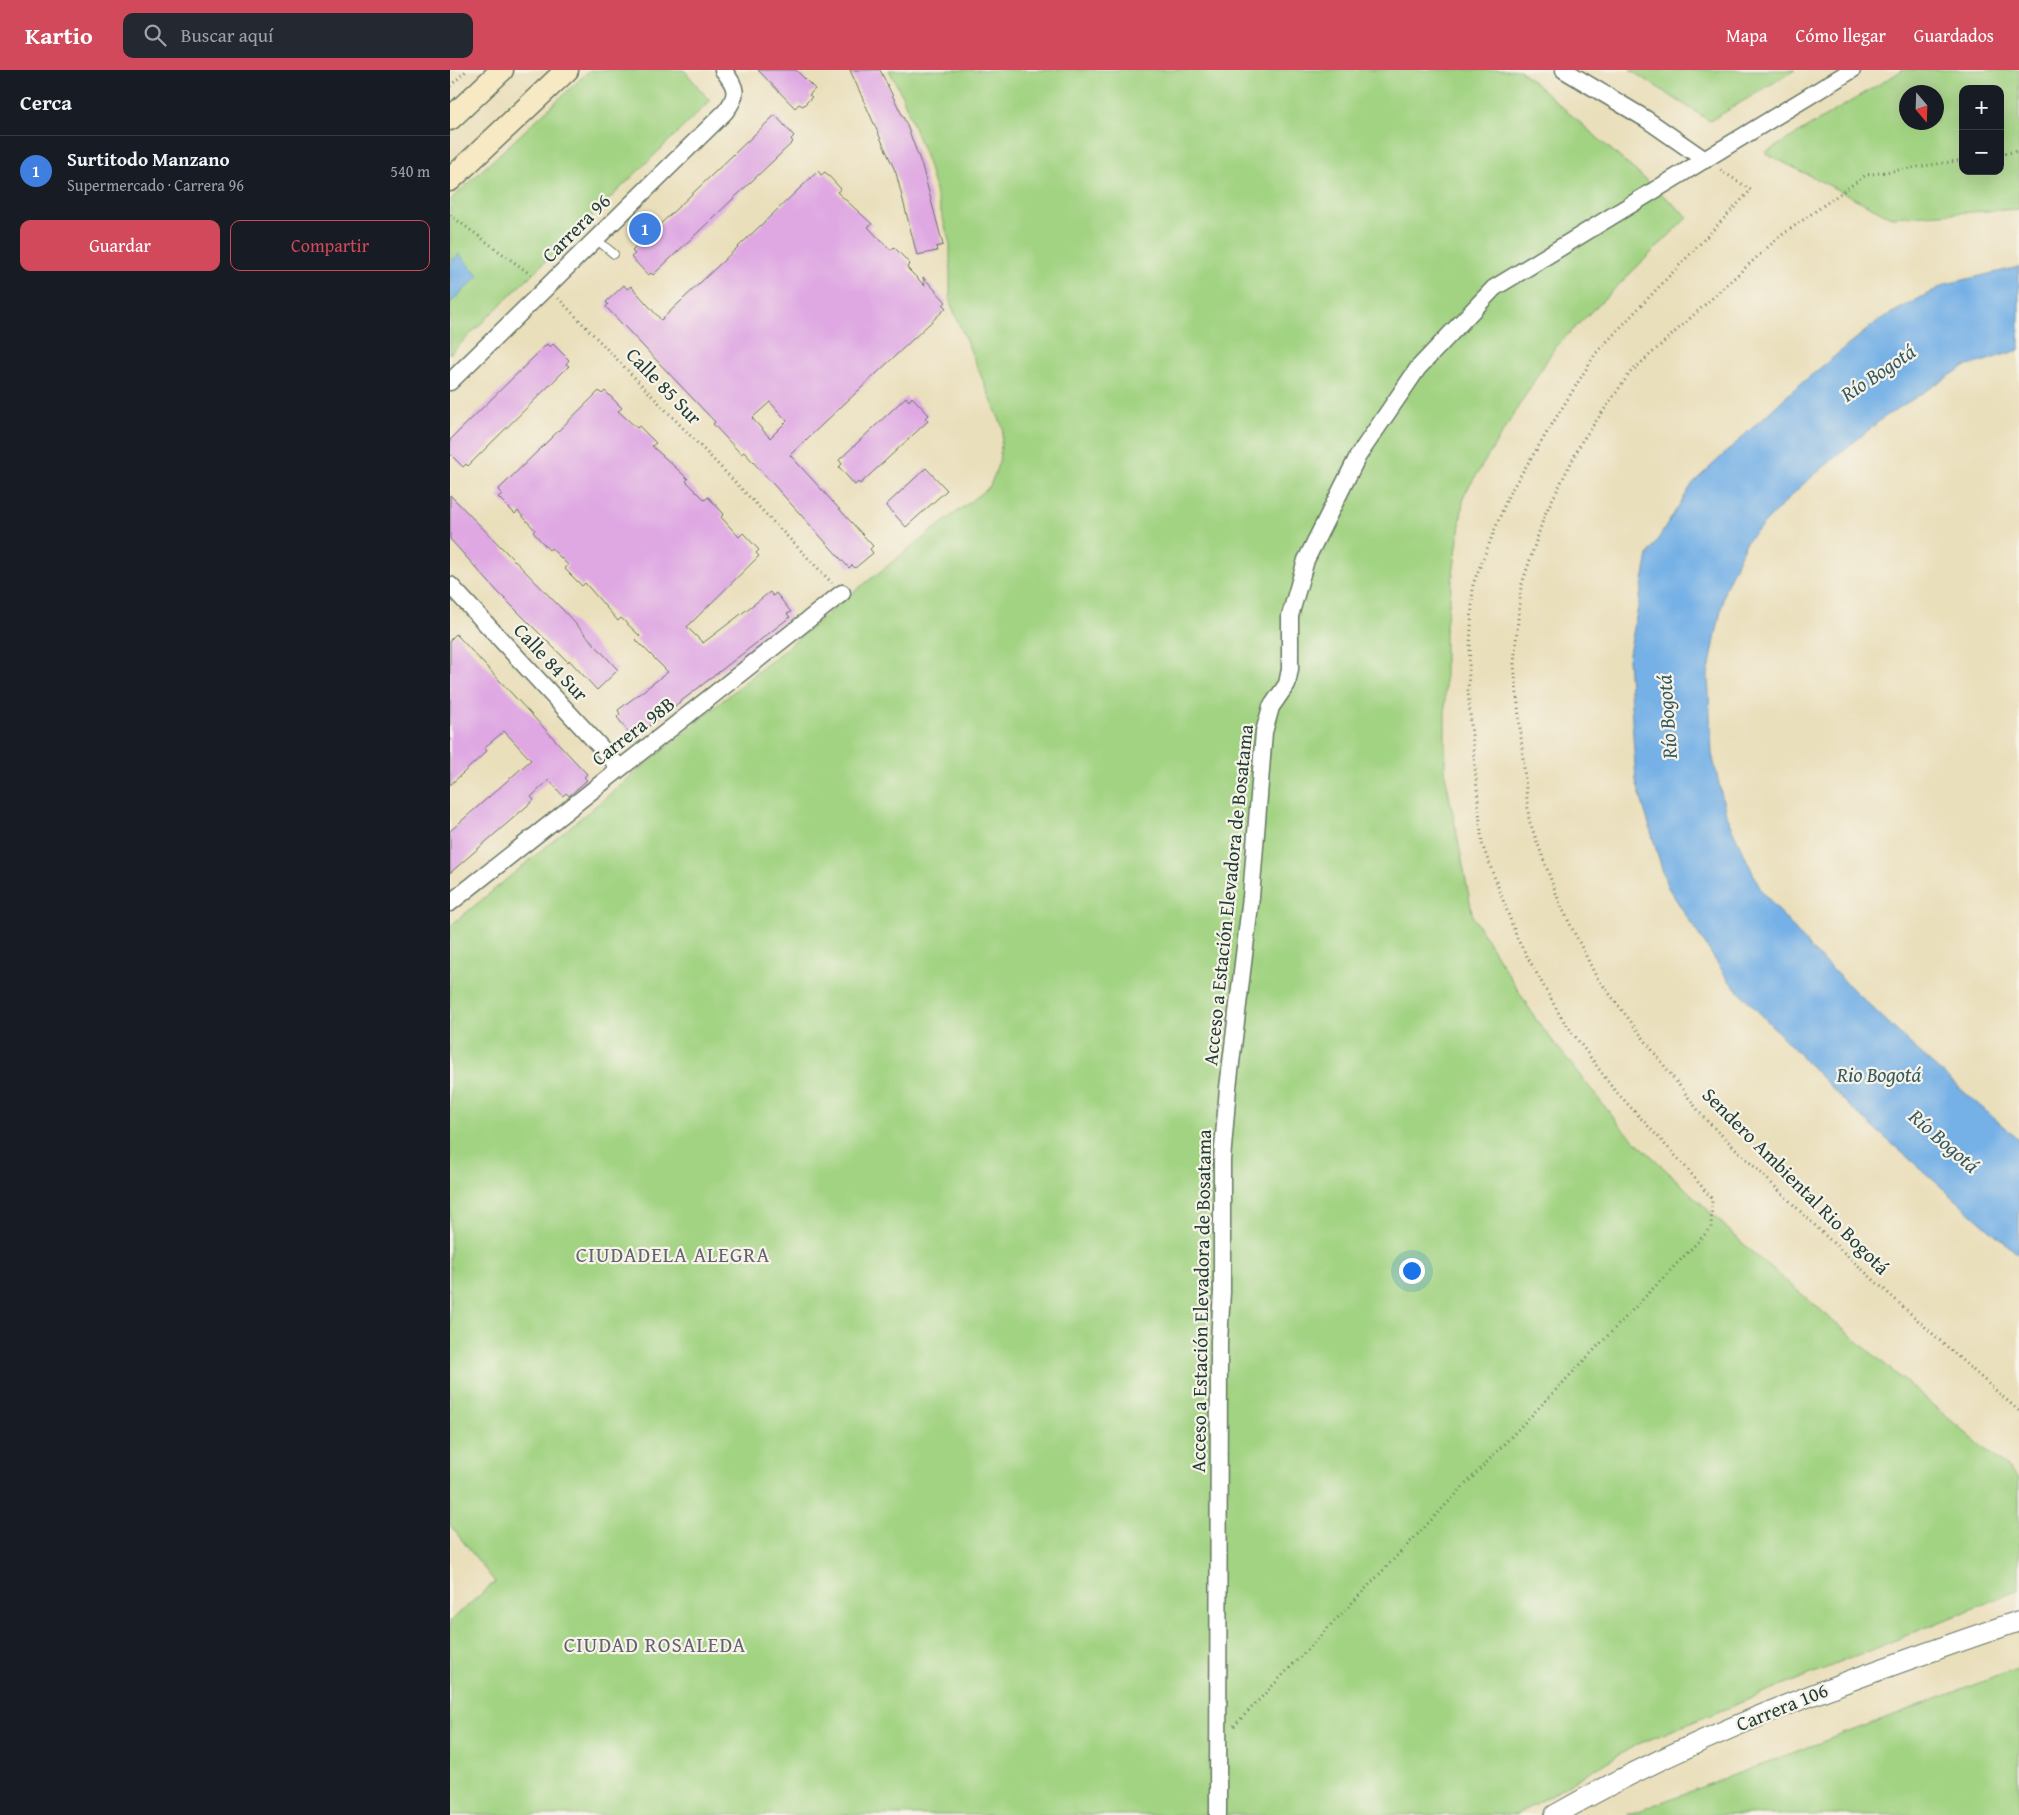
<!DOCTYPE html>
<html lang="es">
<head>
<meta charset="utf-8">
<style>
  :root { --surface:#171b24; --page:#242831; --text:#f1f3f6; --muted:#9ea1a6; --line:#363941; --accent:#d1495b }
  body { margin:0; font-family:"Gentium Book Plus",serif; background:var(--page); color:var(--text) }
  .controls { position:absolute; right:15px; top:15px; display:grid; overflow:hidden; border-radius:10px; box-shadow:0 5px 20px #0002 }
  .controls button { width:45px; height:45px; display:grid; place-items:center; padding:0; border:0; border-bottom:1px solid var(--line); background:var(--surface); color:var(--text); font:25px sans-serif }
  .compass { position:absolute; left:1449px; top:15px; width:45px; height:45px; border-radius:50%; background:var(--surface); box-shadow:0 5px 20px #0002; rotate:161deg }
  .you { position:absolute; left:961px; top:1200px; width:18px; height:18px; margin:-12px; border:4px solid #fff; border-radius:50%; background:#1a73e8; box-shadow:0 0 0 8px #1a73e833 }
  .badge { display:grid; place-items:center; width:32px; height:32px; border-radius:50%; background:var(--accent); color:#fff; font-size:16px; font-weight:700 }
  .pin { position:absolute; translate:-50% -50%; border:2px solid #fff; box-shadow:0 1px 5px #0006 }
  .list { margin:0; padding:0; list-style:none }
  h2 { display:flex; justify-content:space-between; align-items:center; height:65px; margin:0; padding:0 20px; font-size:21px }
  h2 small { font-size:16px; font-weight:400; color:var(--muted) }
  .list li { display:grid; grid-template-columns:32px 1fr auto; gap:15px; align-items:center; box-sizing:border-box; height:70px; padding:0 20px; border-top:1px solid var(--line) }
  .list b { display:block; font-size:19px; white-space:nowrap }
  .list p { margin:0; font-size:16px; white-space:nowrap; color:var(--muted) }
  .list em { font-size:16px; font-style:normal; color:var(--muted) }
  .actions { display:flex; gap:10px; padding:15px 20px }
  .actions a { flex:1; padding:11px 0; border:1px solid var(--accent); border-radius:10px; text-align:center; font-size:18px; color:var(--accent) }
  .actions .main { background:var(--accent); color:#fff }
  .icon { flex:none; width:28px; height:28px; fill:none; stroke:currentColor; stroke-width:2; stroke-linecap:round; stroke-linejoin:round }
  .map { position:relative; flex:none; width:1569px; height:1745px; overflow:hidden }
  header { display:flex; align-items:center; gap:30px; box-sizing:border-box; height:70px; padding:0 25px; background:var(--accent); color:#fff }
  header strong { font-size:24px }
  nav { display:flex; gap:28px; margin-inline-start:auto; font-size:18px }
  .search { width:350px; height:45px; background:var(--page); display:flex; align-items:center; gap:12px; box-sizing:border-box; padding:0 18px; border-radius:10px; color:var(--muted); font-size:19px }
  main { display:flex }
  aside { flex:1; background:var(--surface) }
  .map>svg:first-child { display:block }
</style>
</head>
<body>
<header>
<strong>Kartio</strong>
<div class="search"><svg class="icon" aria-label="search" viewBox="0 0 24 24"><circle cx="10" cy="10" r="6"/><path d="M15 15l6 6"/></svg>Buscar aquí</div>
<nav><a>Mapa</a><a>Cómo llegar</a><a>Guardados</a></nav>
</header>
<main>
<aside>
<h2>Cerca<small></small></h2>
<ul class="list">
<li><span class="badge" style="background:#3f7fe0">1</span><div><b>Surtitodo Manzano</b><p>Supermercado · Carrera 96</p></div><em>540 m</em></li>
</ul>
<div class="actions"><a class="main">Guardar</a><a>Compartir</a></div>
</aside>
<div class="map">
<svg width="1569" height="1745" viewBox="0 0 1569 1745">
  <rect width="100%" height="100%" fill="#f7f3e8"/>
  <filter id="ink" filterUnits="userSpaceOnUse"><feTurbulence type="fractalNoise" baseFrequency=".02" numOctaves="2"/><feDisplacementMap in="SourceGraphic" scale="10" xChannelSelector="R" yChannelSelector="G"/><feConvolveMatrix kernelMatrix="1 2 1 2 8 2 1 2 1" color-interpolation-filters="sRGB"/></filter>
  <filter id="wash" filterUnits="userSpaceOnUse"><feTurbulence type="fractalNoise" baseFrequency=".0096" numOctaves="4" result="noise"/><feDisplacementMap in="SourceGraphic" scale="20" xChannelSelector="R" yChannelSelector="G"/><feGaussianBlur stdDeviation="1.12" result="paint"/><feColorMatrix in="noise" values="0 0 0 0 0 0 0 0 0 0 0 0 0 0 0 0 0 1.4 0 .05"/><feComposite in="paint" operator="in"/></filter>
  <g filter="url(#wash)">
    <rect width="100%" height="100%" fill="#eadfbb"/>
    <g fill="#a2d382" stroke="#60885b" fill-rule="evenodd">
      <path d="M 140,0 L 234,0 L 260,31 L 0,284 L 0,130 Z"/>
      <path d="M 439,0 L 1070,0 L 1238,147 L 1105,277 L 1014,425 L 995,563 L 995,704 L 1023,847 L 1087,951 L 1171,1057 L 1302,1182 L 1569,1408 L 1569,1520 L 1186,1675 L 1066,1745 L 0,1745 L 0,1551 L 45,1512 L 0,1455 L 0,856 L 409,518 L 540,416 L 549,392 L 553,358 L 500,232 L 500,174 L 478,94 L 451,23 Z"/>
      <path d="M 1180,0 L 1345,0 L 1260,51 Z"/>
      <path d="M 1453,0 L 1569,0 L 1569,139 L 1441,147 L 1315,83 ZM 1513,19 L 1550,19 L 1550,101 L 1513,101 ZM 1486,22 L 1486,52 L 1456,52 L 1456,22 Z"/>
      <path d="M 1569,1598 L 1569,1745 L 1177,1745 Z"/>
    </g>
    <g fill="#75b0e6" stroke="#4a768d">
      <path d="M 9,184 L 29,206 L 0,233 L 0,193 Z"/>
      <path d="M 1569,197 L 1569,280 L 1512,298 L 1433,348 L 1351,416 L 1296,472 L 1275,519 L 1258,605 L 1262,684 L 1277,748 L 1311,820 L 1364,882 L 1473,986 L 1569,1070 L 1569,1185 L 1399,1036 L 1279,911 L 1217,816 L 1186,711 L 1178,589 L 1198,485 L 1243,413 L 1342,321 L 1429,250 L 1496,214 Z"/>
    </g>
    <g id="blocks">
      <g fill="#dfa8e3" fill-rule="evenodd">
        <path d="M 308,0 L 346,0 L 365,19 L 359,25 L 362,27 L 353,36 L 349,34 L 345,38 Z"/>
        <path d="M 400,0 L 430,0 L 456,53 L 472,96 L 493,175 L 486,177 L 487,181 L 467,185 L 446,103 Z"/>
        <path d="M 325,45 L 344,66 L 341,69 L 343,72 L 203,205 L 201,203 L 198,205 L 181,187 L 185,184 L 182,181 Z"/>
        <path d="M 368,101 L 371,105 L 375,102 L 391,119 L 387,122 L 422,154 L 418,157 L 437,177 L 441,180 L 444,177 L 460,194 L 457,197 L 459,200 L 475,216 L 473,207 L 496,232 L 493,235 L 496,238 L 340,385 L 423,476 L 420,479 L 423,483 L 405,498 L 402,495 L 399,498 L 294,382 L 291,384 L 263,354 L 265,352 L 156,237 L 158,234 L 156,232 L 174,215 L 177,219 L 181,216 L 211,250 ZM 320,332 L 337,351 L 320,368 L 302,348 Z"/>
        <path d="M 97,274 L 100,277 L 103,274 L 119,290 L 116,294 L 119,296 L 18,396 L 16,394 L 13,397 L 0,384 L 0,370 Z"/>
        <path d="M 149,321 L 152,324 L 155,321 L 172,338 L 168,341 L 187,358 L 189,356 L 206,373 L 202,376 L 238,409 L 236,411 L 255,430 L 258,427 L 274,444 L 271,447 L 289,467 L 293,463 L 309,480 L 306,483 L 309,486 L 237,557 L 253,573 L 320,522 L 323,526 L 326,523 L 341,542 L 337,544 L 340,547 L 186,666 L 184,664 L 181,666 L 167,647 L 170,644 L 168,640 L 218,602 L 186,570 L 190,566 L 171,548 L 168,551 L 135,513 L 132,516 L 115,499 L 118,495 L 101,478 L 99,480 L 83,462 L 85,460 L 68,441 L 65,444 L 48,427 L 52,424 L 48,420 Z"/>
        <path d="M 456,327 L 459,331 L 462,327 L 479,345 L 475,348 L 478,351 L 410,414 L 408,412 L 405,415 L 389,397 L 392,394 L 389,390 Z"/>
        <path d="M 476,398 L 497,420 L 456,457 L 436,435 Z"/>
        <path d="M 0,425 L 113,540 L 168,600 L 147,620 L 119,590 L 118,592 L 47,521 L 0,469 Z"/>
        <path d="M 6,564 L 137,704 L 134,707 L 137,710 L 119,726 L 116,723 L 113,726 L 99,710 L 81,727 L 84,730 L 0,803 L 0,761 L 81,690 L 54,661 L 34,678 L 37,681 L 0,715 L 0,570 Z"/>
      </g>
    </g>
  </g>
  <g filter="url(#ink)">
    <use href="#blocks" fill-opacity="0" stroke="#667663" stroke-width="1"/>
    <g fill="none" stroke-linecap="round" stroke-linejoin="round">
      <defs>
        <path id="service" d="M 146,169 L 164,184"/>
        <g id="minor">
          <path d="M 1114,0 L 1196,49 L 1255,90"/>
          <path d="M 0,312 L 275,42 C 289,25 287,17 273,0"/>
          <path d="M 0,515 L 170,698"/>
          <path d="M 0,833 L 392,523"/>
          <path d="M 768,1745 L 769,1271 L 772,1222 L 772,1090 L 778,1018 L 801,827 L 814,662 L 821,637 L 837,614 L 840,599 L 840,546 L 856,490 L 908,386 L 968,298 L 1044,218 L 1402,0"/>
        </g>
        <path id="tertiary" d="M 1105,1745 C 1251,1661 1410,1605 1569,1551"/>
        <g id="secondary">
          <path d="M 0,49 L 52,0"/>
          <path d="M 0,110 L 117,0"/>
        </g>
      </defs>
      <use href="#service" stroke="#667663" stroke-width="10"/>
      <use href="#minor" stroke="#667663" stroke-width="19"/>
      <use href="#tertiary" stroke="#667663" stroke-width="22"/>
      <use href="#secondary" stroke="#667663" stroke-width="25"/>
      <g stroke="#667663" stroke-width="3" stroke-dasharray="1 4" stroke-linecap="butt">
        <path d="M 0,16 L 17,0"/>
        <path d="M 1550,84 L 1569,81"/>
        <path d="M 1513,90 L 1416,105 L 1329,167 L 1180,303 L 1132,371 L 1095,444 L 1071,517 L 1064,594 L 1079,750 L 1110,834 L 1146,906 L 1254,1048 L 1380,1170 L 1506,1285 L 1569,1341"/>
        <path d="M 0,145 L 84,207"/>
        <path d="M 108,228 L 382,513"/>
        <path d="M 784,1656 L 1261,1158 L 1262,1129 L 1234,1095 L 1162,1017 L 1111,947 L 1068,870 L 1032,774 L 1018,621 L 1023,514 L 1059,424 L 1146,283 L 1301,120 L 1269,99"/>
      </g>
      <use href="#service" stroke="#fff" stroke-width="8"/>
      <use href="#minor" stroke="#fff" stroke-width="16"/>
      <use href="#tertiary" stroke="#fff" stroke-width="20"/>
      <use href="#secondary" stroke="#f7e9c3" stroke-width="22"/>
    </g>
  </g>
  <g text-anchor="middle" stroke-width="4.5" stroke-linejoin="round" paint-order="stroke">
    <g font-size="20" fill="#1f3d34" stroke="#f7f3e8">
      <text transform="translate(126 158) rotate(-45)" y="7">Carrera 96</text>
      <text transform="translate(214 316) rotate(46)" y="7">Calle 85 Sur</text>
      <text transform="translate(101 592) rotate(47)" y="7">Calle 84 Sur</text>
      <text transform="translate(183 661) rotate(-38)" y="7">Carrera 98B</text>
      <text transform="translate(778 825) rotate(-84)" y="7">Acceso a Estación Elevadora de Bosatama</text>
      <text transform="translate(1346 1111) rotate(45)" y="7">Sendero Ambiental Rio Bogotá</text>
      <text transform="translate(751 1231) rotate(-89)" y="7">Acceso a Estación Elevadora de Bosatama</text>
      <text transform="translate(1332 1637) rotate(-22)" y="7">Carrera 106</text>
    </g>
    <g font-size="21" font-style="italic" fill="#345a60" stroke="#f7f3e8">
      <text transform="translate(1428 303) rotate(-34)" y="7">Río Bogotá</text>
      <text transform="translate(1217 647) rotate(-94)" y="7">Río Bogotá</text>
      <text x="1429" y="1012">Rio Bogotá</text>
      <text transform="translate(1494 1071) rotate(41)" y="7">Río Bogotá</text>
    </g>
    <g font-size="21" letter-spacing="1" fill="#626271" stroke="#f7f3e8">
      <text x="223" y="1192">CIUDADELA ALEGRA</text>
      <text x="205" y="1582">CIUDAD ROSALEDA</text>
    </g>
  </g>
</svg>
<div class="controls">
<button>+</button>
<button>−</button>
</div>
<svg class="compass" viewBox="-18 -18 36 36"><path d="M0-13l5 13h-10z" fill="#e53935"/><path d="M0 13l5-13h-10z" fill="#9ea1a6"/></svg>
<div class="you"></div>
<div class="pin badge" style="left:195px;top:159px;background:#3f7fe0">1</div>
</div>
</main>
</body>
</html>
